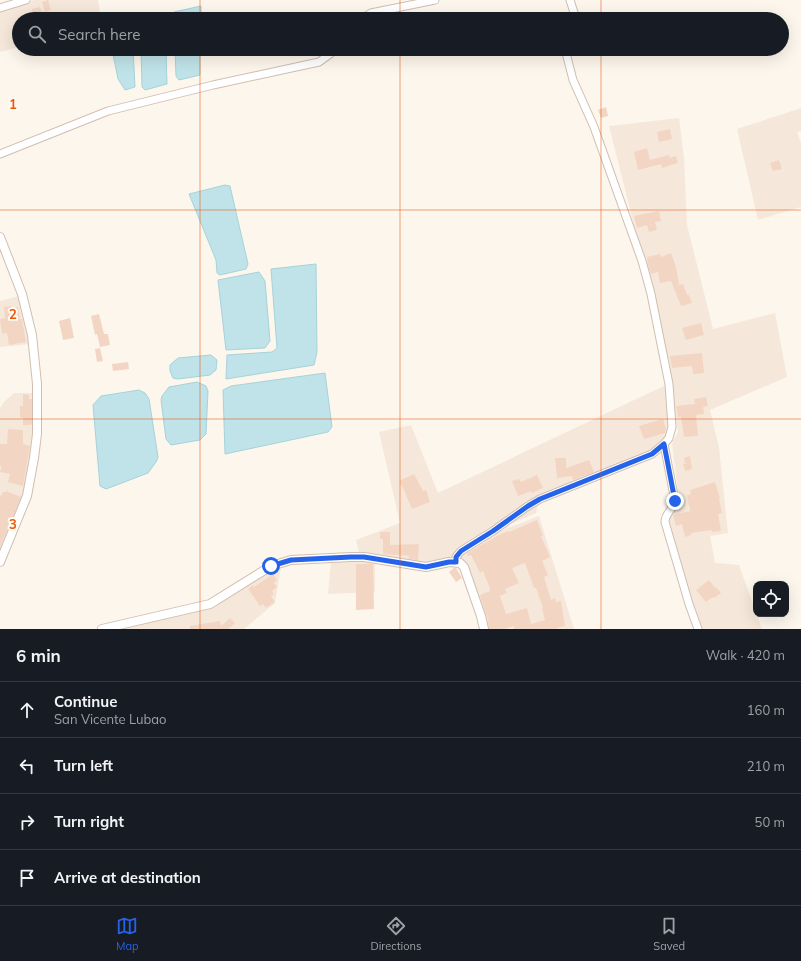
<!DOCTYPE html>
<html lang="en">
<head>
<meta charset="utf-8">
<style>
  :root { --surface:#171b24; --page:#20242c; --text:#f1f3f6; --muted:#9ea1a6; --line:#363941; --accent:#2563eb }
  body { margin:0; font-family:Mulish,sans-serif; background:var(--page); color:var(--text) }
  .controls { position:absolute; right:12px; bottom:12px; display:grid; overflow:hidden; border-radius:8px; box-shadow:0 4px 16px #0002 }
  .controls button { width:36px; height:36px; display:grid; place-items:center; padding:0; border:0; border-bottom:1px solid var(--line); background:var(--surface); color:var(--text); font:20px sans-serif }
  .stop { position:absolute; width:12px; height:12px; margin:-9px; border:3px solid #2563eb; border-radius:50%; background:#fff }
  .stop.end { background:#2563eb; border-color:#fff; box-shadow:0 1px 4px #0008 }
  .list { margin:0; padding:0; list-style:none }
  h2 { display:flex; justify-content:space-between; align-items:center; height:52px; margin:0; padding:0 16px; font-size:17px }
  h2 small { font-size:13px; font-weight:400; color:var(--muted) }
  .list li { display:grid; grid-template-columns:26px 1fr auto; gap:12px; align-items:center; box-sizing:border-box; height:56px; padding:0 16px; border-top:1px solid var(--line) }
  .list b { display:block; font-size:15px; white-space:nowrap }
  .list p { margin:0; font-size:13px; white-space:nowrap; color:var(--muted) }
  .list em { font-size:13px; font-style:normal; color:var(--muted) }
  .icon { flex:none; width:22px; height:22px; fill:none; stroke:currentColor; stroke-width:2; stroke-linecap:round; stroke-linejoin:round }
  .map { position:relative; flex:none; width:801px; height:629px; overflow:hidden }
  .search { position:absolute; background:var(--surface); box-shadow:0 4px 16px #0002; left:12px; right:12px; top:12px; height:44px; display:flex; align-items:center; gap:10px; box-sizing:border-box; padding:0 14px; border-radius:22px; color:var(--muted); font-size:15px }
  .sheet { height:276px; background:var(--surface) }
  nav { display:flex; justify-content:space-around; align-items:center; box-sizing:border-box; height:56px; border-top:1px solid var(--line); background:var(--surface); font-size:11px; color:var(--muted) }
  nav a { display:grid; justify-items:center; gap:2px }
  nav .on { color:var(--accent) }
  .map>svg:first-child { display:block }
</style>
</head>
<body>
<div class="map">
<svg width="801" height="629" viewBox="0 0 801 629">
  <rect width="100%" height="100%" fill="#fdf6ec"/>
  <g fill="#f5e8da">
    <path d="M 34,0 L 98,0 L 101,19 L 19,19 L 19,47 L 0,52 L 0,10 Z"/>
    <path d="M 801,108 L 801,131 L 797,132 L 801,143 L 801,207 L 758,220 L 737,129 Z"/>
    <path d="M 679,118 L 684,158 L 687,225 L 713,329 L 775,313 L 787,377 L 710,410 L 719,447 L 728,533 L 710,536 L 715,563 L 739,565 L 762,629 L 701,629 L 691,603 L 668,518 L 679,501 L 672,443 L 678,432 L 670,384 L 643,261 L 609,126 Z"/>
    <path d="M 19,296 L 31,344 L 0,347 L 0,301 Z"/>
    <path d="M 668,384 L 675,432 L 662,450 L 539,497 L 536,513 L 495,531 L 454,559 L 423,565 L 360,556 L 356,540 L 400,523 L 379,432 L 411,425 L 438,493 Z"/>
    <path d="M 14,393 L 34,393 L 35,439 L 27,497 L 0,561 L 0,408 L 4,402 Z"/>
    <path d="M 539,516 L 574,629 L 486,629 L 483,612 L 457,560 L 461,550 L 495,533 Z"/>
    <path d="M 375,560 L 375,592 L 328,594 L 331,562 Z"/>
    <path d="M 281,568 L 275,603 L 244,629 L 126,629 L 212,607 L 271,570 Z"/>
  </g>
  <g fill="#bfe3e8" stroke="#a5d3da">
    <path d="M 201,6 L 201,19 L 174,19 L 174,12 Z"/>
    <path d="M 112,49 L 133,49 L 135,87 L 125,90 L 118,79 Z"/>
    <path d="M 141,49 L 166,49 L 167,84 L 145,90 L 142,87 Z"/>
    <path d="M 175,49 L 200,49 L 200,75 L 179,80 L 176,76 Z"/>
    <path d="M 225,185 L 230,186 L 248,264 L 246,269 L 220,275 L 217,273 L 216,260 L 189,194 Z"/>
    <path d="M 316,264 L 317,352 L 314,365 L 226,379 L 227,355 L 272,352 L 277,348 L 271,269 Z"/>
    <path d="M 259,272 L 265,281 L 270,341 L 265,348 L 226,350 L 218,280 Z"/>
    <path d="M 211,355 L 217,360 L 216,370 L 210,375 L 178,379 L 173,378 L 170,371 L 170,365 L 178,358 Z"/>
    <path d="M 325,373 L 332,427 L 328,432 L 225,454 L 223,390 L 231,386 Z"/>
    <path d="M 197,382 L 206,386 L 208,391 L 206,434 L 200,440 L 171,445 L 166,439 L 161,400 L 162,396 L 169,387 Z"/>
    <path d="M 139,390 L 145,393 L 149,399 L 158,457 L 156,462 L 148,473 L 106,489 L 100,486 L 93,405 L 101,396 Z"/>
  </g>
  <g fill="#f3d5c3" fill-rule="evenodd">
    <path d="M 48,0 L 51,10 L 45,12 L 42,2 Z"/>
    <path d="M 40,7 L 44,19 L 34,19 L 32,9 Z"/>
    <path d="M 606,107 L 608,116 L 601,118 L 598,110 Z"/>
    <path d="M 670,129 L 672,139 L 659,142 L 657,132 Z"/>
    <path d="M 647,148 L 650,160 L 669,155 L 670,158 L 676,156 L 678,163 L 662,168 L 661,164 L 638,170 L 634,152 Z"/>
    <path d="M 779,160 L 782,169 L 773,171 L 770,163 Z"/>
    <path d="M 659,211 L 661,221 L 655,222 L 657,230 L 649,232 L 647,225 L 637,228 L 634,216 Z"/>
    <path d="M 671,253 L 676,267 L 679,285 L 683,284 L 687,295 L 689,295 L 692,303 L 681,306 L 671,281 L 660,283 L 658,272 L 651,274 L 648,265 L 647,257 L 660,254 L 661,257 Z"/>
    <path d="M 11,306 L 11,308 L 18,307 L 20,319 L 22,319 L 26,342 L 9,345 L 7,333 L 2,334 L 0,319 L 5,318 L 4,307 Z"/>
    <path d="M 99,314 L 104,334 L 108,334 L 110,345 L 100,347 L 97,334 L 95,335 L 91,316 Z"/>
    <path d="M 70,318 L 74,338 L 63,340 L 59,321 Z"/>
    <path d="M 701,323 L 704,335 L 686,340 L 682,328 Z"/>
    <path d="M 100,348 L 103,361 L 97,362 L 95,349 Z"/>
    <path d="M 702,353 L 704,373 L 693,374 L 692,366 L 672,368 L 670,356 Z"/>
    <path d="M 128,362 L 129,369 L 113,371 L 112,364 Z"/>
    <path d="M 23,394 L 29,395 L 29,399 L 32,399 L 32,424 L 30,425 L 23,425 L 23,418 L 20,417 L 20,406 L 23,406 Z"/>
    <path d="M 706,397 L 708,406 L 703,407 L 704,414 L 696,415 L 698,436 L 684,437 L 681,417 L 678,417 L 676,406 L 695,404 L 694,399 Z"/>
    <path d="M 663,419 L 666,429 L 665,433 L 644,439 L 639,426 Z"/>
    <path d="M 8,429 L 23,430 L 23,444 L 30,446 L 23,486 L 8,482 L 10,474 L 0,472 L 2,466 L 0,466 L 0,444 L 7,444 Z"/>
    <path d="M 690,456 L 692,469 L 685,471 L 683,464 L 690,462 L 685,464 L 684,458 Z"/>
    <path d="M 555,458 L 566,458 L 566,468 L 589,460 L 594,472 L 573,480 L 572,476 L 557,478 Z"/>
    <path d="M 414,474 L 423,491 L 426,490 L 430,502 L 412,509 L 404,490 L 399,481 Z"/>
    <path d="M 537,475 L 543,488 L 532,493 L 531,491 L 518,496 L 512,481 L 519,479 L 521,482 Z"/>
    <path d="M 715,482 L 720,498 L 719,498 L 722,513 L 718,514 L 721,531 L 712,532 L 711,530 L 691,533 L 691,535 L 685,537 L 682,524 L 676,526 L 673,515 L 690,511 L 687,495 L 691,494 L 690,490 Z"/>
    <path d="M 6,491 L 21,497 L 0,547 L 0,495 L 1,496 L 3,492 L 6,492 Z"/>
    <path d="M 537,520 L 543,536 L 541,536 L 550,557 L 542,561 L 548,575 L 544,577 L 551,600 L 555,598 L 556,602 L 561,601 L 565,626 L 557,628 L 557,629 L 514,629 L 514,626 L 504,629 L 489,629 L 488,620 L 480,595 L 490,591 L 489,586 L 483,571 L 480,573 L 471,555 L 468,556 L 467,553 L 499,535 L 508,531 L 509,532 ZM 525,563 L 534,588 L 536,588 L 543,608 L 542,608 L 545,620 L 531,624 L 527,608 L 506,614 L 500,596 L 507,593 L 505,589 L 519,583 L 512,568 Z"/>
    <path d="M 380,532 L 390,532 L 390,545 L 419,544 L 418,560 L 409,559 L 409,556 L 383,554 L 383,539 L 380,539 Z"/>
    <path d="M 356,564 L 373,564 L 374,609 L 356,610 Z"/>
    <path d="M 454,568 L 456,568 L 462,578 L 456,582 L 449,572 Z"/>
    <path d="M 273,574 L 277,580 L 274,583 L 277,587 L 272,591 L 274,594 L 271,596 L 275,602 L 266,608 L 263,604 L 260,606 L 248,589 L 253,585 L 254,587 Z"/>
    <path d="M 709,580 L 715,588 L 716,587 L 721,593 L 714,598 L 713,597 L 706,602 L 696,590 Z"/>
    <path d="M 230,618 L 235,623 L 228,629 L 190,629 L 190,626 L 220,621 L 221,626 Z"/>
  </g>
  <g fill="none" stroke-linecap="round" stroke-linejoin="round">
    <defs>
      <g id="minor">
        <path d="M 570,0 L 576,19"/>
        <path d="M 0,8 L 26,0"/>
        <path d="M 362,19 L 371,13 L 435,0"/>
        <path d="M 565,49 L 573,80 L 594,127 L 642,261 L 651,294 L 669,384 L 672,427 L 669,438 L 664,444 L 675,501 C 673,510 665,513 665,522 L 689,604 L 698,629"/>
        <path d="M 0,154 L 108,111 L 213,85 L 319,62 L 330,54 L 335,49"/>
        <path d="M 456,562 L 456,557 L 461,551 L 493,531 L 528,506 L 540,499 L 652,454 L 664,444"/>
      </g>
      <g id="tertiary">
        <path d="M 0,237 L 22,294 L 32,335 L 37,384 L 37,434 L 34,458 L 27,496 L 0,562"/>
        <path d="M 102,629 L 210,604 L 271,566 L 291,560 L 351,557 L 364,557 L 426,567 L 449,562 L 460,563 L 464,567 L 481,616 L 484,629"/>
      </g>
    </defs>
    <use href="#minor" stroke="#d1beb0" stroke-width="9"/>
    <use href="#tertiary" stroke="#d1beb0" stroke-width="10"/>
    <use href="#minor" stroke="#fff" stroke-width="7"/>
    <use href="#tertiary" stroke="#fff" stroke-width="8"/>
  </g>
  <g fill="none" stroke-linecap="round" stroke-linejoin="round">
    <path stroke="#2563eb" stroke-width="5" d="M 271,566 L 291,560 L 351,557 L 364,557 L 426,567 L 449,562 L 456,562 L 456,557 L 461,551 L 493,531 L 528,506 L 540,499 L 652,454 L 664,444 L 675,501"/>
  </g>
  <path fill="none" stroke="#e8590c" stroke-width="1" stroke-opacity="0.55" d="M 200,0 L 200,19M 400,0 L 400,19M 601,0 L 601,19M 200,49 L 200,629M 400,49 L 400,629M 601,49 L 601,629M 0,210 L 801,210M 0,419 L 801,419"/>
  <g font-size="13" text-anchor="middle" font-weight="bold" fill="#e8590c" stroke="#fffaf3" stroke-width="4" stroke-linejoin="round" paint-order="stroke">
    <text x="13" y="109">1</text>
    <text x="13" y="319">2</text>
    <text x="13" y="529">3</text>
  </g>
</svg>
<div class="controls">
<button><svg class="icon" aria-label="locate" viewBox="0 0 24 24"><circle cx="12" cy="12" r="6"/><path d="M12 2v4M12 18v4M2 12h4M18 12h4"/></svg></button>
</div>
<div class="stop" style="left:271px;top:566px"></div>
<div class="stop end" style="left:675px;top:501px"></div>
<div class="search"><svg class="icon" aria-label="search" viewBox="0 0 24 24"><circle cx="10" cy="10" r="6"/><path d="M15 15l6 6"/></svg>Search here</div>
</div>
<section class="sheet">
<h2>6 min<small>Walk · 420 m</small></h2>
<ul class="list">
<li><svg class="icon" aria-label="ahead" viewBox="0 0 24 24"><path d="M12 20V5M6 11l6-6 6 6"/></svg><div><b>Continue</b><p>San Vicente Lubao</p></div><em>160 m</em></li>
<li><svg class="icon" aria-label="left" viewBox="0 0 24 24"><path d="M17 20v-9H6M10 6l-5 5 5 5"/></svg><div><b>Turn left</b></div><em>210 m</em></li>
<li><svg class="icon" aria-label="right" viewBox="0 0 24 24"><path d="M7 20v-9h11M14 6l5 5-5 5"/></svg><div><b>Turn right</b></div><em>50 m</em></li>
<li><svg class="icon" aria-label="arrive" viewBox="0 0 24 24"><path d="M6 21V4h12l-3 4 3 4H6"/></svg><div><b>Arrive at destination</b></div></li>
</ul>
</section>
<nav>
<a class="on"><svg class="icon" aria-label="map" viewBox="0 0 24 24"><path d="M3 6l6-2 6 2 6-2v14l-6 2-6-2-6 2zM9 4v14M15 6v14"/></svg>Map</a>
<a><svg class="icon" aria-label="directions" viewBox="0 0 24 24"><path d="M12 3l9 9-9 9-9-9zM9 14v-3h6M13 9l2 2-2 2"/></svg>Directions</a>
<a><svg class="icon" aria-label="saved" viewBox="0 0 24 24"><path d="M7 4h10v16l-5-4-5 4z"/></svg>Saved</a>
</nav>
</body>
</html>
